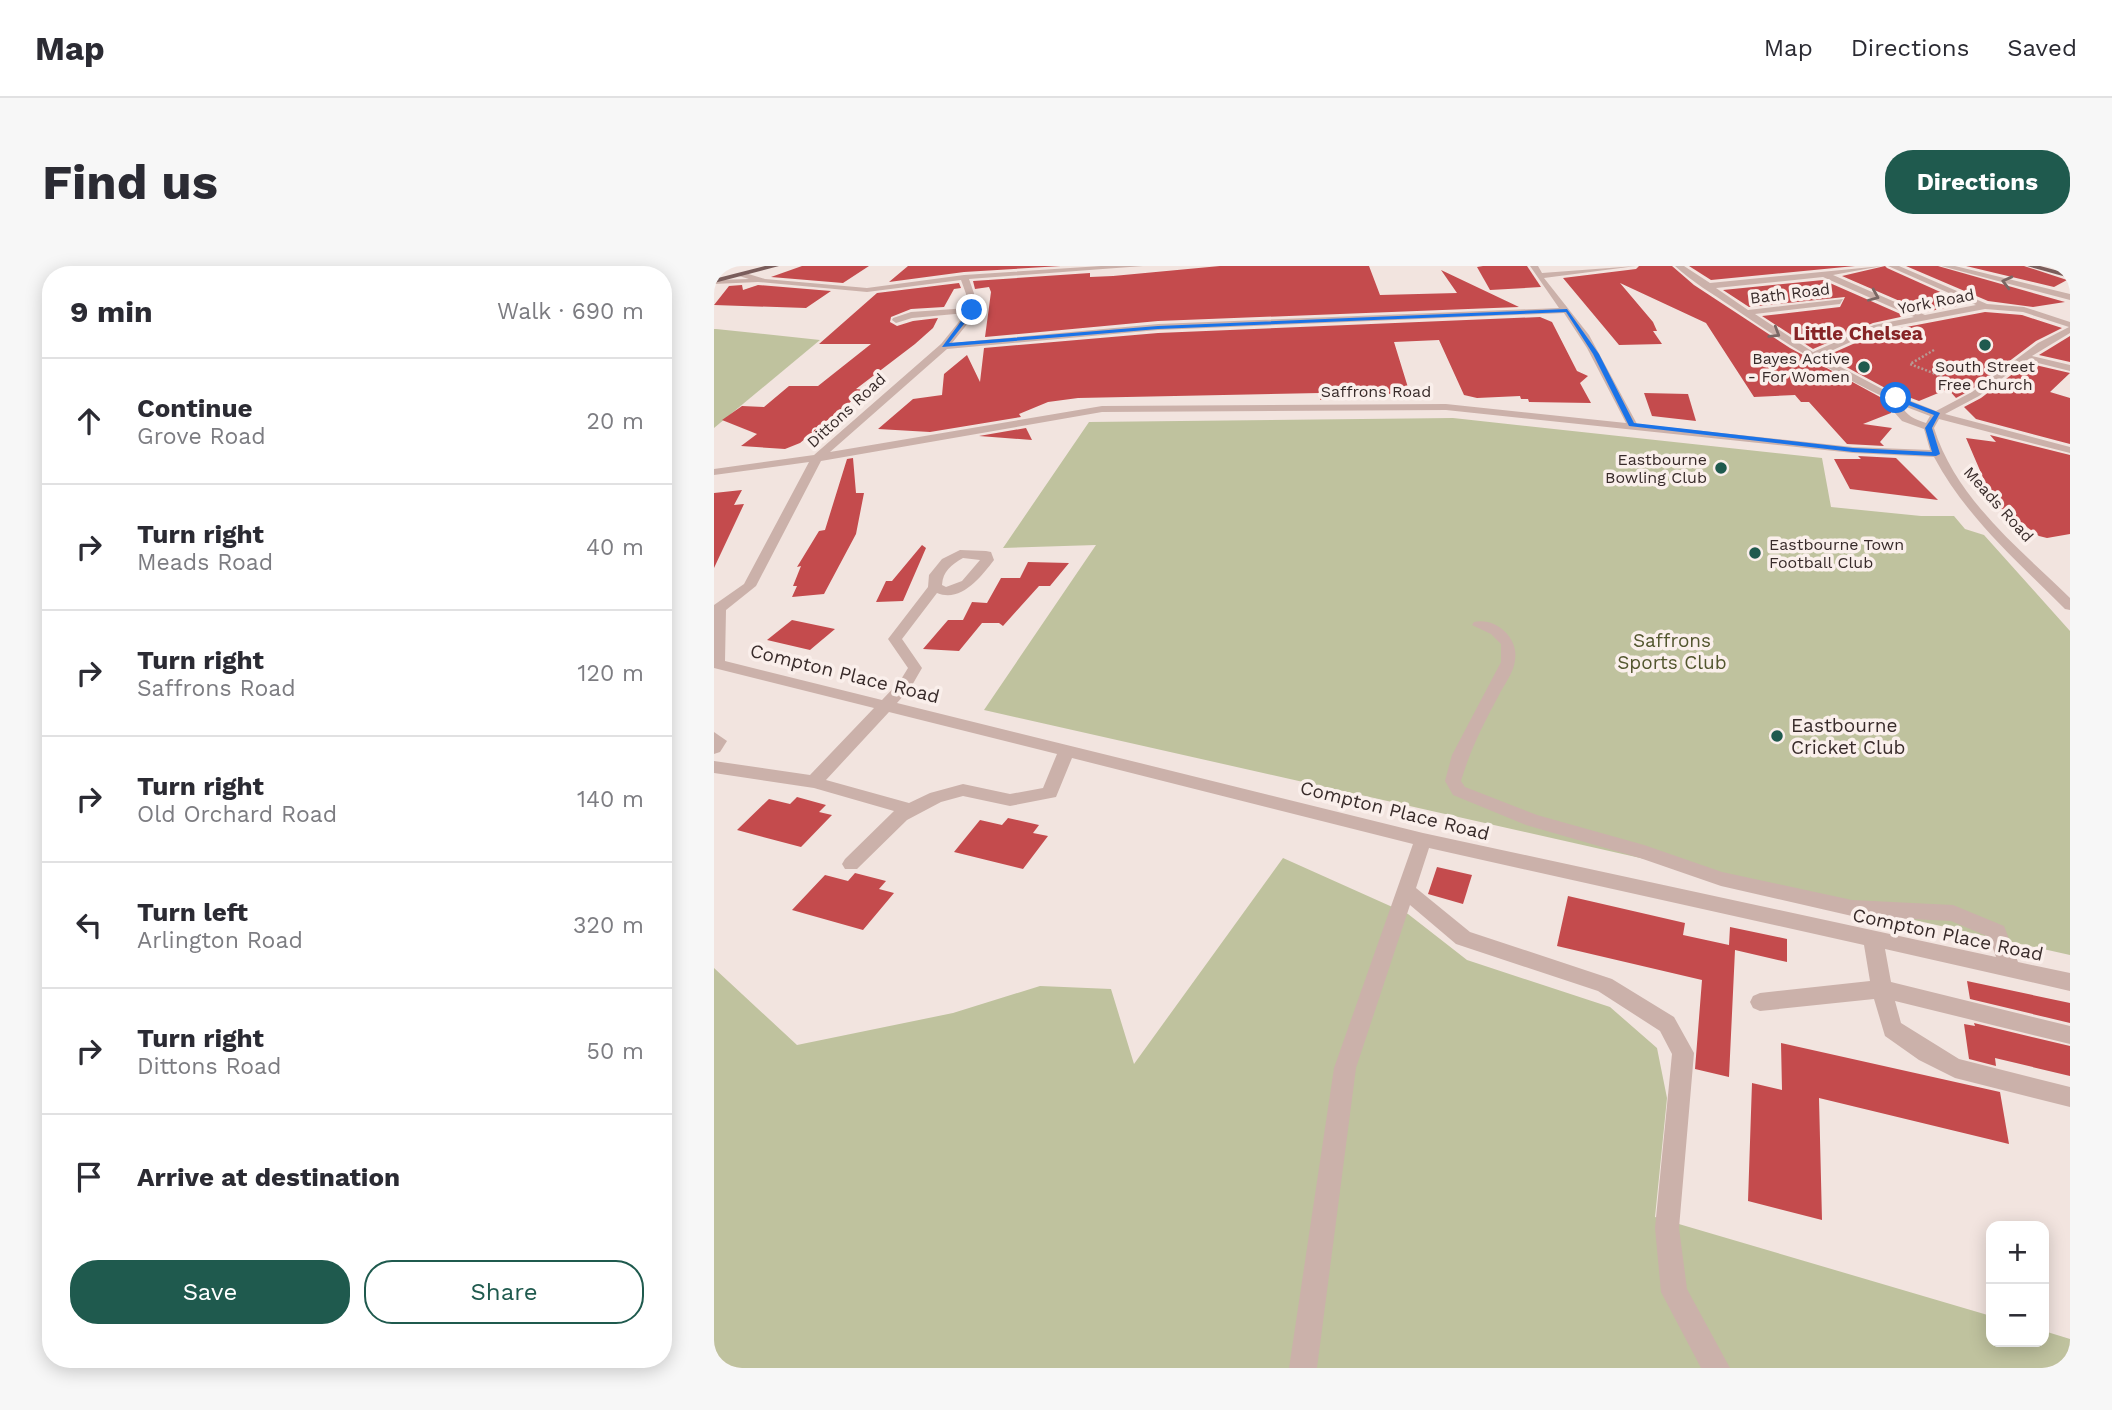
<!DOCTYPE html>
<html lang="en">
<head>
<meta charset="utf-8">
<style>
  :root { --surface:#fff; --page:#f7f7f7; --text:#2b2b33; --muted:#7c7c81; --line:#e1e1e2; --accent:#1f5a4e }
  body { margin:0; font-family:"Work Sans",sans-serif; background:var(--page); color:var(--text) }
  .controls { position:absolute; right:21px; bottom:21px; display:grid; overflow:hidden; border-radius:14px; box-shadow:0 4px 18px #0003 }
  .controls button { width:63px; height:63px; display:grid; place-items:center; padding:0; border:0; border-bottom:2px solid var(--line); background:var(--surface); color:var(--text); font:35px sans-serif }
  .stop { position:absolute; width:21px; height:21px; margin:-16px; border:5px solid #1a73e8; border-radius:50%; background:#fff }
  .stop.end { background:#1a73e8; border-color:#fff; box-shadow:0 2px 7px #0008 }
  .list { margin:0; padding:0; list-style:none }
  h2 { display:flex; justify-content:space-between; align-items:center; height:91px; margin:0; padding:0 28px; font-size:30px }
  h2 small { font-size:23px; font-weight:400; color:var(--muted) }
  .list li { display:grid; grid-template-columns:46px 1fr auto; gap:21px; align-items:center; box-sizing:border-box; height:126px; padding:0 28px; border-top:2px solid var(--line) }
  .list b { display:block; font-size:26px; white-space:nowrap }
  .list p { margin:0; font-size:23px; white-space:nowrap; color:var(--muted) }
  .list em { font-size:23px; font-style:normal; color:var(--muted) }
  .actions { display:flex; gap:14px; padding:21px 28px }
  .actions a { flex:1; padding:16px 0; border:2px solid var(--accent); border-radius:28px; text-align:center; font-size:24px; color:var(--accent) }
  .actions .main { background:var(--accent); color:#fff }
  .icon { flex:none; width:38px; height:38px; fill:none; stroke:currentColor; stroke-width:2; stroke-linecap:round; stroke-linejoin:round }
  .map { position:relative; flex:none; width:1356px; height:1102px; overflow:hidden; border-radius:28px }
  header { display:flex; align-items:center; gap:42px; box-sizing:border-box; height:98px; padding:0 35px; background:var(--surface); border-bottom:2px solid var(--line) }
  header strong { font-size:33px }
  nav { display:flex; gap:38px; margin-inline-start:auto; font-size:24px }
  .intro { display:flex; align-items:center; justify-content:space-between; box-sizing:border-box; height:168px; padding:0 42px }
  h1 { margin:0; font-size:49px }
  .button { padding:18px 32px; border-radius:28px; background:var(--accent); color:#fff; font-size:24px; font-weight:700 }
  main { display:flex; gap:42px; padding:0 42px }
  aside { flex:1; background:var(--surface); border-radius:28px; box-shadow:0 4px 18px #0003 }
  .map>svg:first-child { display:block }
</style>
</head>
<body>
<header>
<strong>Map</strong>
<nav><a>Map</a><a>Directions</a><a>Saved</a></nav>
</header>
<div class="intro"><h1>Find us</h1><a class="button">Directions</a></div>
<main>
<aside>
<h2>9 min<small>Walk · 690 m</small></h2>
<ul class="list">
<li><svg class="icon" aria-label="ahead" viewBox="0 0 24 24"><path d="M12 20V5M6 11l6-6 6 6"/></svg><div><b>Continue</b><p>Grove Road</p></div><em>20 m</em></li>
<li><svg class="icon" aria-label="right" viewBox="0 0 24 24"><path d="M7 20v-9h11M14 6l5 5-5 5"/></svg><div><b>Turn right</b><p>Meads Road</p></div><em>40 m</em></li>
<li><svg class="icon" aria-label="right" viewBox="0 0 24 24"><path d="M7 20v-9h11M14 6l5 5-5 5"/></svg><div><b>Turn right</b><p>Saffrons Road</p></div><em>120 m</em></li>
<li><svg class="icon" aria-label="right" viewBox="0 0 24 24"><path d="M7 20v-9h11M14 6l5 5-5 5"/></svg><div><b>Turn right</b><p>Old Orchard Road</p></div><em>140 m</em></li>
<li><svg class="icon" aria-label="left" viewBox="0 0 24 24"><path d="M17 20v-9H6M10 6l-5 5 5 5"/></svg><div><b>Turn left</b><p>Arlington Road</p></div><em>320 m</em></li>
<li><svg class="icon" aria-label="right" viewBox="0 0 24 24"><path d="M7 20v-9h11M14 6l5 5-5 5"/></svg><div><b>Turn right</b><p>Dittons Road</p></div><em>50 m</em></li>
<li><svg class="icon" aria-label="arrive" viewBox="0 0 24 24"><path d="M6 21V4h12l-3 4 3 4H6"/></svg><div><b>Arrive at destination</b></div></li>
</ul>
<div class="actions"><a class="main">Save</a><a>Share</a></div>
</aside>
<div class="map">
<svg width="1356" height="1102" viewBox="0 0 1356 1102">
  <rect width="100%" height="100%" fill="#f2e4df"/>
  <g fill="#bfc29e">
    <path d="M 0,63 L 2,63 L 106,74 L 0,162 Z"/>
    <path d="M 739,152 L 1108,192 L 1117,241 L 1207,250 L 1240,250 L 1251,263 L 1270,269 L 1356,365 L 1356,689 L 270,444 L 382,279 L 289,282 L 375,156 Z"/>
    <path d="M 569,592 L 694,648 L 753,694 L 896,741 L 943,782 L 953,832 L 941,951 L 1277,1050 L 1277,1076 L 1330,1076 L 1330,1065 L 1356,1073 L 1356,1102 L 0,1102 L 0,702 L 83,779 L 239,747 L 326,720 L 397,723 L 420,798 Z"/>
  </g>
  <g fill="#c44b4d">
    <path d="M 88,0 L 155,0 L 129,17 L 57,11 Z"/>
    <path d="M 194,0 L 347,0 L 250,6 L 175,16 Z"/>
    <path d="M 506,0 L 655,0 L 666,29 L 743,27 L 727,4 L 805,41 L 444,55 L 271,71 L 277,26 L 275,21 L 261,23 L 259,15 L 376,7 L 376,11 L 399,10 Z"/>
    <path d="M 769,0 L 813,0 L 827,21 L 776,24 L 763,1 Z"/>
    <path d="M 925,0 L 958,0 L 980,19 L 1076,82 L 1177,137 L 1177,147 L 1149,158 L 1178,162 L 1166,176 L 1170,180 L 1133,178 L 1095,136 L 1087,136 L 1081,129 L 1040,131 L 992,57 L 906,17 L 939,56 L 943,65 L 939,65 L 948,78 L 905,79 L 849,12 L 922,3 Z"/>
    <path d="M 975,0 L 1141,0 L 997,14 Z"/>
    <path d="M 1171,0 L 1173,2 L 1253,38 L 1211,46 L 1128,10 Z"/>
    <path d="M 1192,0 L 1224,0 L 1351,36 L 1319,41 L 1274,35 Z"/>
    <path d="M 1252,0 L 1310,0 L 1353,14 L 1340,21 Z"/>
    <path d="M 1109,14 L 1191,50 L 1159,57 L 1099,83 L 1048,50 L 1126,41 L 1131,31 L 1035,41 L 1009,24 Z"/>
    <path d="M 245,17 L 247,22 L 240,23 L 230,41 L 197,43 L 177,51 L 176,56 L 183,60 L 199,55 L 224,52 L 219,62 L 201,78 L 142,123 L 151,124 L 86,177 L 71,183 L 27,180 L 43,168 L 8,154 L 28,140 L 50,141 L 75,120 L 104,120 L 157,78 L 105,78 L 163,27 Z"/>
    <path d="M 28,19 L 29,24 L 44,19 L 117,25 L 92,42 L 0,39 L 15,20 Z"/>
    <path d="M 1271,46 L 1308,49 L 1348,62 L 1322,75 L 1257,124 L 1242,132 L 1234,123 L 1205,135 L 1173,123 L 1112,90 L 1166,66 Z"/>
    <path d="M 826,51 L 838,56 L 863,105 L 874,110 L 866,117 L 877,137 L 815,136 L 814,133 L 807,133 L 806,130 L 763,132 L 750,129 L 725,74 L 680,76 L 696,128 L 621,128 L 606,134 L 606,127 L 364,132 L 334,136 L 305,148 L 307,151 L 216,166 L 164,163 L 199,133 L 228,129 L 230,108 L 253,89 L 266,116 L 270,82 L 444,67 Z"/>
    <path d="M 1356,70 L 1356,96 L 1325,89 Z"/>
    <path d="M 1313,97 L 1356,107 L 1336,126 L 1356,132 L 1356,178 L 1262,153 L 1250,141 L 1267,132 Z"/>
    <path d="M 930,127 L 974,128 L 982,155 L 938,150 Z"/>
    <path d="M 312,162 L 318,174 L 265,170 Z"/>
    <path d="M 1276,169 L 1356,189 L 1356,268 L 1333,272 L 1325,270 L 1280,237 L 1252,172 L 1282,176 Z"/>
    <path d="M 1144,190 L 1182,192 L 1224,234 L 1136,223 L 1120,193 L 1147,193 Z"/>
    <path d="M 139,192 L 142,227 L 150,227 L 142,268 L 110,328 L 78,331 L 83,320 L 79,320 L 87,300 L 83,301 L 105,265 L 111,264 L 133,193 Z"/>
    <path d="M 28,224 L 20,239 L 30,238 L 0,302 L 0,227 Z"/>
    <path d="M 208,279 L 212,282 L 189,335 L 162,336 L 172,315 L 178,315 Z"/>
    <path d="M 314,296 L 355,297 L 336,320 L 325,320 L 289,360 L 285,357 L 268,357 L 245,385 L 209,383 L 234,354 L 249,354 L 258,336 L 273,337 L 287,312 L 306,312 Z"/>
    <path d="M 78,354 L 121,363 L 96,384 L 53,374 Z"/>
    <path d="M 83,531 L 112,539 L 105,546 L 118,549 L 87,581 L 23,564 L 55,533 L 76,538 Z"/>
    <path d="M 294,552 L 325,559 L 319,567 L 334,570 L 309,603 L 240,586 L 266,554 L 288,559 Z"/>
    <path d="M 723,601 L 758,609 L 749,638 L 714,628 Z"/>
    <path d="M 141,607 L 172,615 L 165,623 L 180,627 L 149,664 L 78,644 L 111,609 L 134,615 Z"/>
    <path d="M 854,630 L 971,657 L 969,669 L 1015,679 L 1016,661 L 1073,673 L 1073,696 L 1021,684 L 1015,811 L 981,803 L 988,714 L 843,680 Z"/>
    <path d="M 1253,715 L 1356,737 L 1356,757 L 1256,733 Z"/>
    <path d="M 1260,757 L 1356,780 L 1356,810 L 1281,792 L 1282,800 L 1255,793 L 1250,758 L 1261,760 Z"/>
    <path d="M 1067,777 L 1286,826 L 1295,878 L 1105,832 L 1108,954 L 1034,935 L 1038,817 L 1068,824 Z"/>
  </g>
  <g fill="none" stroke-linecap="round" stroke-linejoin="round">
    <path stroke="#b79a94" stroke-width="2.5" stroke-dasharray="2 2" stroke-linecap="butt" d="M 1220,84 L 1196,98 L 1247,118"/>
    <g fill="#cbb1aa" fill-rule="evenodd">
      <path d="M 387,0 L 429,0 L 255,13 L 264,39 L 258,52 L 238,77 L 444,58 L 845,42 L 816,0 L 824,0 L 828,7 L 922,0 L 830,12 L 875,69 L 923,158 L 1139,181 L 1216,184 L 1210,163 L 1188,155 L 1180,146 L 1179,139 L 1185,138 C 1126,112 1069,76 1018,41 C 999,28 978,16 961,0 L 970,0 L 996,17 L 1168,0 L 1119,9 L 1211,49 L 1262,39 L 1174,0 L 1185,0 L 1273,38 L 1310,41 L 1356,56 L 1356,67 L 1318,90 L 1356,99 L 1356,105 L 1312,94 L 1265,130 L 1231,148 L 1356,181 L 1356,187 L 1225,153 L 1220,162 C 1242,233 1305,282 1356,332 L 1356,344 L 1351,343 C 1304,296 1252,251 1220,191 L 1139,187 L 732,144 L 388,146 L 107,195 L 42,320 L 12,344 L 11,395 L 168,434 L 186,415 L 194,402 L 174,373 L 214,321 L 215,309 L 228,293 L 246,284 L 272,285 L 277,286 L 280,294 C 267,311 247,337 223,327 L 188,373 L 208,402 L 197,421 L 183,437 L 709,567 L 1282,691 L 1275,671 L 1237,655 L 1138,650 L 1007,620 L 926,592 L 812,559 L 739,529 L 731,515 L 738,489 L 787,396 L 787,378 L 777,368 L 758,359 L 760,356 C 782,351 805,372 801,394 C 800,406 790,419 785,429 C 770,457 756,484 747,515 L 751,521 L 823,549 L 930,579 L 1008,606 L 1138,634 L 1239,639 L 1290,660 L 1304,696 L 1356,707 L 1356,725 L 1171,683 L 1177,716 L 1356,760 L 1356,778 L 1181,735 L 1187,757 L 1245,793 L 1356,821 L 1356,841 L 1241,812 L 1205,794 L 1171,770 L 1160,733 L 1046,745 L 1039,742 L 1036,736 L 1039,730 L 1046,727 L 1156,715 L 1150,679 L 715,582 L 702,622 L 756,666 L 898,713 L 960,751 L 980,787 L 965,962 L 973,1023 L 1016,1102 L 987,1102 L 947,1026 L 941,962 L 958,788 L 946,765 L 884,725 L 742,678 L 696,639 L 642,802 L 603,1102 L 575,1102 L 620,802 L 699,578 L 358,492 L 342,531 L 296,540 L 249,530 L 227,536 L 193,554 L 143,603 L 131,603 L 128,598 L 131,593 L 180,545 L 100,522 L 0,507 L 0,495 L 96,509 L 160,442 L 0,402 L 0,339 L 30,318 L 95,196 L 0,209 L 0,203 L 100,189 L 227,78 L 252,47 L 198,52 L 182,57 L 178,54 L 179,52 L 197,46 L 254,42 L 256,39 L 247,14 L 153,26 L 44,16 L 0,18 L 0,14 L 35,13 L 25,10 L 28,6 L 51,13 L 153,22 L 250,9 ZM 1109,11 L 1200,51 L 1160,59 L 1099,86 L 1041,48 L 1126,38 L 1129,33 L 1034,44 L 1002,22 ZM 1271,43 L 1309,46 L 1355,61 L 1324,77 L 1258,126 L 1222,145 L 1172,125 L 1106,90 L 1165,63 ZM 850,47 L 873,82 L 912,157 L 732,138 L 388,140 L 116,186 L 233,83 L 444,64 ZM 1187,139 L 1216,150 L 1212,157 C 1200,153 1193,150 1187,139 ZM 249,292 L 266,294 L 248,315 L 232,321 L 228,319 C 229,305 237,299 249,292 ZM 175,446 L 343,488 L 329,522 L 296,528 L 249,518 L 216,527 L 195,537 L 112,514 Z"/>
      <path d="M 1227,0 L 1241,0 L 1356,28 L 1356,34 Z"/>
      <path d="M 0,466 L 13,475 L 6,486 L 0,488 Z"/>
    </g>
    <g fill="#7a5d5b" fill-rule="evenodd">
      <path d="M 51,0 L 65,0 L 0,17 L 0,13 Z"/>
      <path d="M 1313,0 L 1326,0 L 1356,8 L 1356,12 Z"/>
    </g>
  </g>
  <defs><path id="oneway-chevron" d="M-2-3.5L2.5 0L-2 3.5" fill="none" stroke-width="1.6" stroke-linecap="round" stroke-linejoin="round" transform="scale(1.75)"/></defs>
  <g stroke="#7a6764">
    <use href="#oneway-chevron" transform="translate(1293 16) rotate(-166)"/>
    <use href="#oneway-chevron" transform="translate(1160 30) rotate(23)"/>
    <use href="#oneway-chevron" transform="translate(1061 67) rotate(32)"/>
  </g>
  <path fill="#1a73e8" d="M 256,43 L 261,44 L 235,77 L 444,60 L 853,43 L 885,88 L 920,157 L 1139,182 L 1218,186 L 1211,162 L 1220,149 L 1179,133 L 1182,130 L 1226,147 L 1218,162 L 1226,188 L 1222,190 L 1139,186 L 915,160 L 879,88 L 852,46 L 444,63 L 228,81 Z"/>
  <g fill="#1f5a4e" stroke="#faefeb" stroke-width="2.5">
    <circle cx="1271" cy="79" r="7"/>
    <circle cx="1150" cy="101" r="7"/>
    <circle cx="1007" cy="202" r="7"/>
    <circle cx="1041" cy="287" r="7"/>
    <circle cx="1063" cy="470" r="7"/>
  </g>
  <g text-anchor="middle" stroke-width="7" stroke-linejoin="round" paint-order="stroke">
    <g font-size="16" fill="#382b2a" stroke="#faefeb">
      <text transform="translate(1076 27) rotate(-7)" y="6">Bath Road</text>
      <text transform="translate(1222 35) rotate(-11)" y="6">York Road</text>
      <text x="662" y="131">Saffrons Road</text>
      <text transform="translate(132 144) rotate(-43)" y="6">Dittons Road</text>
      <text transform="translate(1285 238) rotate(48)" y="6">Meads Road</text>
    </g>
    <g font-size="16" fill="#382b2a" stroke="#faefeb" text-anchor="end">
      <text x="1136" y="98">Bayes Active<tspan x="1136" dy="18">- For Women</tspan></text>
      <text x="1271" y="106" text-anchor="middle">South Street<tspan x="1271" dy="18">Free Church</tspan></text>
      <text x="993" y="199">Eastbourne<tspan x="993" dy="18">Bowling Club</tspan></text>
      <text x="1055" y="284" text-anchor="start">Eastbourne Town<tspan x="1055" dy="18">Football Club</tspan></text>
    </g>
    <g font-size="19" font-weight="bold" fill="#862426" stroke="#faefeb">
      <text x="1144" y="74">Little Chelsea</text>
    </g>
    <g font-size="19" fill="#52562e" stroke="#faefeb">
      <text x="958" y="381">Saffrons<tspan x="958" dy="22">Sports Club</tspan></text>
    </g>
    <g font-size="19" fill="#382b2a" stroke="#faefeb">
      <text transform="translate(131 407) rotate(14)" y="7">Compton Place Road</text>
      <text transform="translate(681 544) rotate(14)" y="7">Compton Place Road</text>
      <text transform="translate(1234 668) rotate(12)" y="7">Compton Place Road</text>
    </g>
    <g font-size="19" fill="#382b2a" stroke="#faefeb" text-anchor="start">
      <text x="1077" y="466">Eastbourne<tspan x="1077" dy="22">Cricket Club</tspan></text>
    </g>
  </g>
</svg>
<div class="controls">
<button>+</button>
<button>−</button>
</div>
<div class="stop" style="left:1182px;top:132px"></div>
<div class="stop end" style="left:258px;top:44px"></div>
</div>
</main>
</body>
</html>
